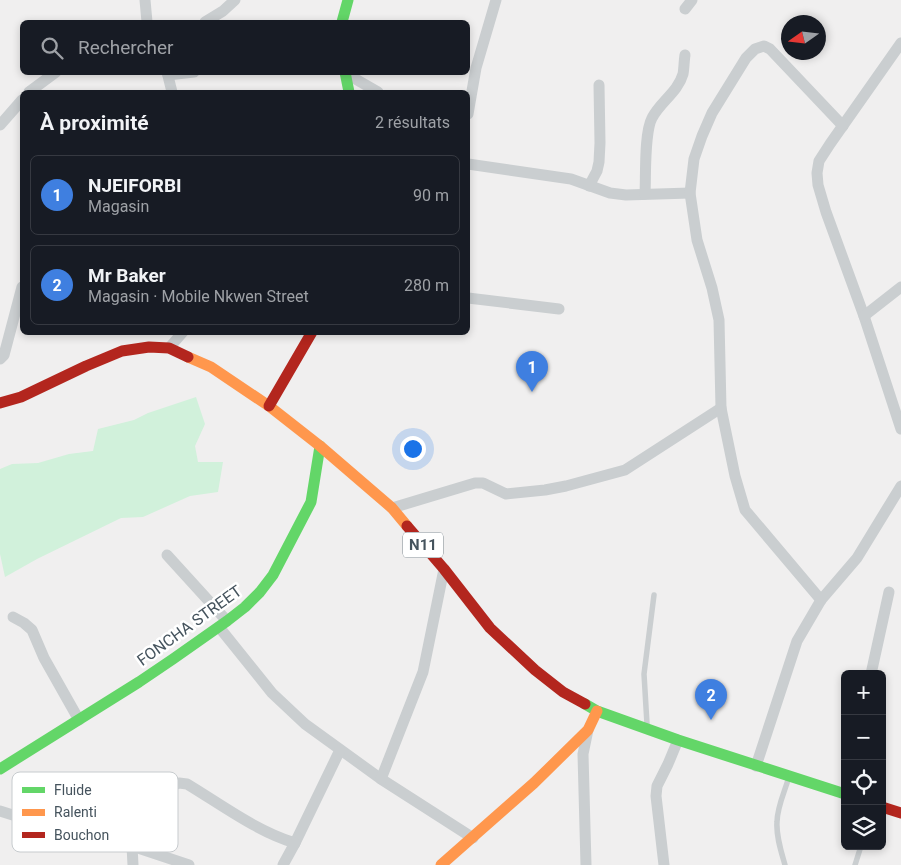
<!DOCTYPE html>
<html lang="fr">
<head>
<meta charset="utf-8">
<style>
  :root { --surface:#171b24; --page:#20242c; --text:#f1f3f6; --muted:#9ea1a6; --line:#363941; --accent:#8c9099 }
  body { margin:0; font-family:Roboto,sans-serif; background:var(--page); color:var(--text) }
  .controls { position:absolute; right:15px; bottom:15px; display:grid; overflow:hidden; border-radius:8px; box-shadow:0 2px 8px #0003 }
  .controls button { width:45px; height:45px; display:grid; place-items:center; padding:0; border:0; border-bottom:1px solid var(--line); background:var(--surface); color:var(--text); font:25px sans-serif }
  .compass { position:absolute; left:781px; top:15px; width:45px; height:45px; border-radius:50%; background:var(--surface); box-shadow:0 2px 8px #0003; rotate:256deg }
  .you { position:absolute; left:412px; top:448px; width:18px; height:18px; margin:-12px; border:4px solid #fff; border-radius:50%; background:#1a73e8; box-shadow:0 0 0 8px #1a73e833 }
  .badge { display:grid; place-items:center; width:32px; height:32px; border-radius:50%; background:var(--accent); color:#fff; font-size:16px; font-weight:700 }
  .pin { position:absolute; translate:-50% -41px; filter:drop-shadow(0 1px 2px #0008) }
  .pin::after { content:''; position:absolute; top:26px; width:18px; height:15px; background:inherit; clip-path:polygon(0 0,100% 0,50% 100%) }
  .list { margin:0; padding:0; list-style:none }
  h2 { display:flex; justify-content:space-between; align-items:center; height:65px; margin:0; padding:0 20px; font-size:21px }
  h2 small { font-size:16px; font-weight:400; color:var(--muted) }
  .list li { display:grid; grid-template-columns:32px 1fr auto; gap:15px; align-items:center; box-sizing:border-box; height:80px; margin:0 10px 10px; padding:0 10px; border:1px solid var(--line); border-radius:8px }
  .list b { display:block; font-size:19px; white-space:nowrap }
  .list p { margin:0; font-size:16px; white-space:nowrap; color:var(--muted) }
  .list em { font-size:16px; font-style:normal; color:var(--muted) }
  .icon { flex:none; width:28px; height:28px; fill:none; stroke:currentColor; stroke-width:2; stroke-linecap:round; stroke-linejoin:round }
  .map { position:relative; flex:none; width:901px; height:865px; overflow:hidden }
  .search { position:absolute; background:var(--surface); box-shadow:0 2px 8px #0003; left:20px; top:20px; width:450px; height:55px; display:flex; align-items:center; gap:12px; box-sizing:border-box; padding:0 18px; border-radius:8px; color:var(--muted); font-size:19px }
  .panel { position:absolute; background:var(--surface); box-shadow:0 2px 8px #0003; left:20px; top:90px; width:450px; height:245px; border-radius:8px }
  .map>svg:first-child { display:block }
</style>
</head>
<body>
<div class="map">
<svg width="901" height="865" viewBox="0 0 901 865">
  <rect width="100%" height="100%" fill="#f0efef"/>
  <path fill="#d1f1db" d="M 196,397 L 205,424 L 195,446 L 198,462 L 223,462 L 218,492 L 190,496 L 143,517 L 121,518 L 37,559 L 5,577 L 0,554 L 0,469 L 12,464 L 38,463 L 69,454 L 93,451 L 98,429 L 134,420 L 148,413 Z"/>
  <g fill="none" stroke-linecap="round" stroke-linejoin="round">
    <g stroke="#caced0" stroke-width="5.5">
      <path d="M 647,724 L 644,674 L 654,595"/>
      <path d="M 785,865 C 781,851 776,836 777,822 C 777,808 784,793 788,780"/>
      <path d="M 855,865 L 861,846"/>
    </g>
    <g stroke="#caced0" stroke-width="11">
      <path d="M 145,0 L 147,22"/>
      <path d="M 685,9 L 692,0"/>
      <path d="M 205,22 L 223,11 L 235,0"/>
      <path d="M 901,43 L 830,144 L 819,161 L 817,173 L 818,185 L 826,212 L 864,316 L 901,429"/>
      <path d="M 167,72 L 172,92"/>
      <path d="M 345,73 L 378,92"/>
      <path d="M 168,75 L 194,72"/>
      <path d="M 29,92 L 56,72"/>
      <path d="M 468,114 L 476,68 L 496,0"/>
      <path d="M 0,125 L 22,100"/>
      <path d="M 468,164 L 571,179 L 610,193 L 626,195 L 690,193"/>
      <path d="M 589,186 L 597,171 L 599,162 L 600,143 L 599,85"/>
      <path d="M 645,194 C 646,176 644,133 652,118 C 660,102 678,92 683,74 C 684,69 684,61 685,55"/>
      <path d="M 468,298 L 559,309"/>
      <path d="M 864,316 L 901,287"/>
      <path d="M 169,348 L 183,332"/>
      <path d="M 0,359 L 4,355 L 22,287"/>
      <path d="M 392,508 L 475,483 L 483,483 L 506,494 L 545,490 L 566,486 L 625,470 L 721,408"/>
      <path d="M 167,555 L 227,621"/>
      <path d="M 821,600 L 745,510 L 735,476 L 721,408 L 719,320 L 712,288 L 697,240 L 690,193 L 694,159 L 702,136 L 712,113 L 746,58 L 755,49 L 764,46 L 770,49 L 843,126"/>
      <path d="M 13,617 L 24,623 L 32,630 L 44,658 L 79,720"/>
      <path d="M 219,627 L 272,693 L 305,724 L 381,779 L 473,838"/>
      <path d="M 871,674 L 889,592"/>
      <path d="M 756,766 L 797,641 L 821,600 L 857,558 L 901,486"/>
      <path d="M 381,779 L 423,672 L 444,569"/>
      <path d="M 0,811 L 38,823 L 132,846 L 189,865"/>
      <path d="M 133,865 L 132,846 L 172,786 L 179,783 L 187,784 C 222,805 256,831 295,843 L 340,750"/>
      <path d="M 283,865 L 295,843"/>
      <path d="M 586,865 L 583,754 L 588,730"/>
      <path d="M 664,865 L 656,796 L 657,786 L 668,764 L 678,740"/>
    </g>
    <g stroke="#63d668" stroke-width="11">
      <path d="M 342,22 L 348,0"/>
      <path d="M 345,72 L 349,92"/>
      <path d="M 585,704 L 597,711 L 678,740 L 845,794"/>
      <path d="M 0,769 L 139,682 L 173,659 L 227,621 L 245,607 L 260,592 L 273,575 L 311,502 L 320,446"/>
    </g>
    <g stroke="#ff974d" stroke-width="11">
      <path d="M 188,357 L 211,367 L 269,406 L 320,446 L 392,508 L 407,526"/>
      <path d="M 441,865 L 534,783 L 588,730 L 597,711"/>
    </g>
    <g stroke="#b3261e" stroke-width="11">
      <path d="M 0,403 L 21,397 L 86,366 L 122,351 L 149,347 L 169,348 L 188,357"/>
      <path d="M 269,406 L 312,332"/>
      <path d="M 407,526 L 444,569 L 490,628 L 535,670 L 563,692 L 585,704"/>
      <path d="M 882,807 L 901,813"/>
    </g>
  </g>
  <g text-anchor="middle" stroke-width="5" stroke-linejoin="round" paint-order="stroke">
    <rect fill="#fff" stroke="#7d878e" stroke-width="1" x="403" y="532.5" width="40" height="25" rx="4"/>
    <g font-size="15" font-weight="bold" fill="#45535d">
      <text x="423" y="550">N11</text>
    </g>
    <g font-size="16" fill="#45535d" stroke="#fff">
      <text transform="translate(189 625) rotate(-36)" y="6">FONCHA STREET</text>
    </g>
  </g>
  <rect x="12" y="772" width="166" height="80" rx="8" fill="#fff" stroke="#c7cbce" stroke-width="1"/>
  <rect x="22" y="787" width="23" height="6" fill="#63d668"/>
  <rect x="22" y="809" width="23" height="7" fill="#ff974d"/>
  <rect x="22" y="832" width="23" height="6" fill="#b3261e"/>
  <g font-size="14" fill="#45535d">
    <text x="54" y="795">Fluide</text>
    <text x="54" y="817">Ralenti</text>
    <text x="54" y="840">Bouchon</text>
  </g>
</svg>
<div class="controls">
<button>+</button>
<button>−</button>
<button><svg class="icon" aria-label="locate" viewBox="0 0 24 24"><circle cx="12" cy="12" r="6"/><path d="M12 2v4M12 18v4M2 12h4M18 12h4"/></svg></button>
<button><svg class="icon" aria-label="layers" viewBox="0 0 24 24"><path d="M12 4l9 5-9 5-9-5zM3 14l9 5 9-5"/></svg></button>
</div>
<svg class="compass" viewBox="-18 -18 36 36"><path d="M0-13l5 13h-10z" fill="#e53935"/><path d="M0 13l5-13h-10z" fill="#9ea1a6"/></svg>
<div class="you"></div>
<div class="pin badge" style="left:532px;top:392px;background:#3f7fe0">1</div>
<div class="pin badge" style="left:711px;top:720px;background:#3f7fe0">2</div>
<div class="search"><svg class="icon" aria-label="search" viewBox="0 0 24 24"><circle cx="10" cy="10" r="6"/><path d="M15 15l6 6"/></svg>Rechercher</div>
<section class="panel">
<h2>À proximité<small>2 résultats</small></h2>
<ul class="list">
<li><span class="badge" style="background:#3f7fe0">1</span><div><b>NJEIFORBI</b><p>Magasin</p></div><em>90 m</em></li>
<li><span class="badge" style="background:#3f7fe0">2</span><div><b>Mr Baker</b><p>Magasin · Mobile Nkwen Street</p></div><em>280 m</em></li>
</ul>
</section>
</div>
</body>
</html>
